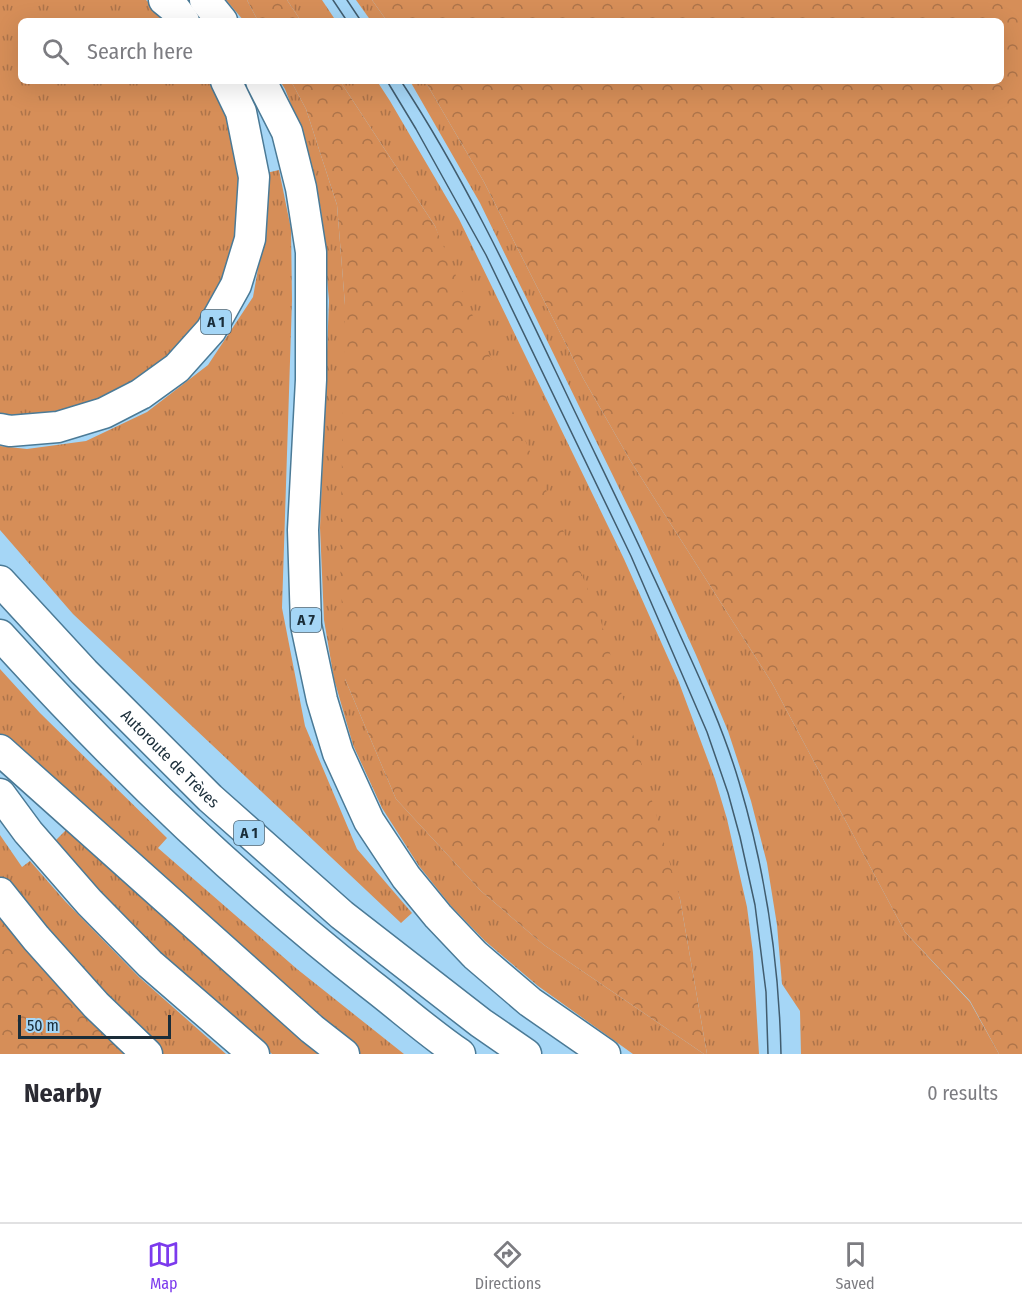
<!DOCTYPE html>
<html lang="en">
<head>
<meta charset="utf-8">
<style>
  :root { --surface:#fff; --page:#f2f2f3; --text:#2b2b33; --muted:#7c7c81; --line:#e1e1e2; --accent:#7c3aed }
  body { margin:0; font-family:"Fira Sans Condensed",sans-serif; background:var(--page); color:var(--text) }
  .scale { position:absolute; left:18px; bottom:15px; width:153px; box-sizing:border-box; padding-left:6px; border:3px solid #1a2d39; border-top:0; font-size:16px; line-height:21px; white-space:nowrap; color:#1a2d39; -webkit-text-stroke:4px #a5d6f6; paint-order:stroke }
  .list { margin:0; padding:0; list-style:none }
  h2 { display:flex; justify-content:space-between; align-items:center; height:78px; margin:0; padding:0 24px; font-size:26px }
  h2 small { font-size:20px; font-weight:400; color:var(--muted) }
  .icon { flex:none; width:33px; height:33px; fill:none; stroke:currentColor; stroke-width:2; stroke-linecap:round; stroke-linejoin:round }
  .map { position:relative; flex:none; width:1022px; height:1054px; overflow:hidden }
  .search { position:absolute; background:var(--surface); box-shadow:0 6px 24px #0002; left:18px; right:18px; top:18px; height:66px; display:flex; align-items:center; gap:15px; box-sizing:border-box; padding:0 21px; border-radius:9px; color:var(--muted); font-size:22px }
  .sheet { height:168px; background:var(--surface) }
  nav { display:flex; justify-content:space-around; align-items:center; box-sizing:border-box; height:84px; border-top:2px solid var(--line); background:var(--surface); font-size:16px; color:var(--muted) }
  nav a { display:grid; justify-items:center; gap:3px }
  nav .on { color:var(--accent) }
  .map>svg:first-child { display:block }
</style>
</head>
<body>
<div class="map">
<svg width="1022" height="1054" viewBox="0 0 1022 1054">
  <defs>
    <pattern id="grass-tufts" width="24" height="20" patternUnits="userSpaceOnUse" patternTransform="scale(1.5)"><rect width="24" height="20" fill="#d68e58"/><path d="M3 7l-1-3M5 7V3M7 7l1-3M15 17l-1-3M17 17v-4M19 17l1-3" fill="none" stroke="#ad744a"/></pattern>
    <pattern id="forest-crowns" width="20" height="18" patternUnits="userSpaceOnUse" patternTransform="scale(1.5)"><rect width="20" height="18" fill="#d68e58"/><path d="M2 6a3 3 0 1 1 6 0M12 15a3 3 0 1 1 6 0" fill="none" stroke="#ad744a"/></pattern>
  </defs>
  <rect width="100%" height="100%" fill="#a5d6f6"/>
  <g fill="url(#grass-tufts)">
    <path d="M 0,0 L 146,0 L 169,21 L 21,21 L 21,81 L 212,81 L 229,115 L 242,179 L 239,229 L 226,277 L 202,322 L 169,360 L 100,402 L 55,415 L 0,417 Z"/>
    <path d="M 226,0 L 247,0 L 258,21 L 244,21 Z"/>
    <path d="M 287,0 L 322,0 L 336,21 L 301,21 Z"/>
    <path d="M 356,0 L 372,0 L 387,21 L 371,21 Z"/>
    <path d="M 280,81 L 291,81 L 306,109 L 337,205 L 345,305 L 345,679 L 396,799 L 481,891 L 544,945 L 704,1054 L 633,1054 L 538,986 L 485,941 L 451,906 L 419,866 L 382,808 L 353,745 L 334,679 L 324,620 L 320,528 L 329,301 L 321,210 L 307,146 L 285,89 Z"/>
    <path d="M 340,81 L 377,81 L 390,101 L 459,219 L 624,559 L 678,680 L 715,779 L 727,819 L 747,907 L 753,953 L 759,1054 L 707,1054 L 680,899 L 435,226 Z"/>
    <path d="M 410,81 L 425,81 L 484,182 L 583,378 L 630,460 L 772,683 L 905,932 L 970,1002 L 999,1054 L 801,1054 L 800,1011 L 782,984 L 777,925 L 767,863 L 751,801 L 728,731 L 696,655 L 637,525 L 480,203 Z"/>
    <path d="M 279,170 L 291,229 L 292,300 L 282,608 L 305,726 L 357,849 L 412,913 L 401,923 L 73,614 L 0,530 L 0,446 L 27,449 L 86,441 L 147,412 L 208,365 L 253,297 L 267,218 L 266,173 Z"/>
    <path d="M 0,669 L 40,713 L 167,838 L 158,848 L 297,969 L 404,1054 L 360,1054 L 316,1020 L 0,738 Z"/>
    <path d="M 67,829 L 325,1054 L 272,1054 L 160,955 L 53,843 Z"/>
    <path d="M 0,835 L 22,867 L 30,861 L 65,901 L 139,977 L 226,1054 L 158,1054 L 0,879 Z"/>
  </g>
  <g fill="url(#forest-crowns)">
    <path d="M 247,0 L 287,0 L 301,21 L 258,21 Z"/>
    <path d="M 372,0 L 1022,0 L 1022,1054 L 999,1054 L 970,1001 L 905,932 L 772,683 L 630,460 L 583,378 L 484,182 L 425,81 L 1001,81 L 1001,21 L 387,21 Z"/>
    <path d="M 291,81 L 340,81 L 435,226 L 600,618 L 680,899 L 707,1054 L 704,1054 L 544,945 L 481,891 L 396,799 L 345,679 L 340,563 L 345,305 L 337,205 L 306,109 Z"/>
    <path d="M 0,914 L 127,1054 L 0,1054 Z"/>
  </g>
  <g fill="none" stroke-linecap="round" stroke-linejoin="round">
    <defs>
      <g id="highway">
        <path d="M 164,0 L 175,9 L 184,21"/>
        <path d="M 205,0 L 222,21"/>
        <path d="M 261,81 L 287,132 L 301,188 L 311,252 L 311,380 L 303,530 L 306,625 L 322,700 L 338,753 L 369,821 L 406,877 L 438,916 L 475,955 L 530,1002 L 605,1054"/>
        <path d="M 0,429 L 10,431 L 58,427 L 104,413 L 141,394 L 177,368 L 211,330 L 236,285 L 250,239 L 254,177 L 241,112 L 226,81"/>
        <path id="s1" d="M 0,581 L 84,672 L 210,798 L 342,915 L 481,1023 L 526,1054"/>
        <path d="M 0,635 C 114,761 236,879 370,984 C 400,1007 429,1033 460,1054"/>
        <path d="M 0,750 L 312,1029 L 344,1054"/>
        <path d="M 0,794 L 28,832 L 89,902 L 150,964 L 254,1054"/>
        <path d="M 0,893 L 36,938 L 96,1005 L 147,1054"/>
      </g>
    </defs>
    <use href="#highway" stroke="#4b7a96" stroke-width="33"/>
    <use href="#highway" stroke="#fff" stroke-width="30"/>
    <g stroke="#415c6e" stroke-width="1.5">
      <path d="M 333,0 L 347,21"/>
      <path d="M 347,0 L 361,21"/>
      <path d="M 387,81 L 416,129 L 486,255 L 631,556 L 707,732 L 728,793 L 740,837 L 755,905 L 766,992 L 768,1054"/>
      <path d="M 401,81 C 470,186 522,301 576,414 C 611,487 647,560 680,635 C 702,683 724,731 739,782 C 766,873 779,959 781,1054"/>
    </g>
  </g>
  <g text-anchor="middle" stroke-width="6" stroke-linejoin="round" paint-order="stroke">
    <g fill="#a5d6f6" stroke="#446072" stroke-width="1.5">
      <rect x="201" y="310" width="30" height="24" rx="4.5"/>
      <rect x="291" y="608" width="30" height="24" rx="4.5"/>
      <rect x="234" y="821" width="30" height="24" rx="4.5"/>
    </g>
    <g font-size="15" font-weight="bold" fill="#1a2d39">
      <text x="216" y="327">A 1</text>
      <text x="306" y="625">A 7</text>
      <text x="249" y="838">A 1</text>
    </g>
    <g font-size="16" fill="#1a2d39" stroke="#a5d6f6">
      <text dy="6" stroke="none"><textPath href="#s1" startOffset="246">Autoroute de Trèves</textPath></text>
    </g>
  </g>
</svg>
<div class="scale">50 m</div>
<div class="search"><svg class="icon" aria-label="search" viewBox="0 0 24 24"><circle cx="10" cy="10" r="6"/><path d="M15 15l6 6"/></svg>Search here</div>
</div>
<section class="sheet">
<h2>Nearby<small>0 results</small></h2>
<ul class="list">
</ul>
</section>
<nav>
<a class="on"><svg class="icon" aria-label="map" viewBox="0 0 24 24"><path d="M3 6l6-2 6 2 6-2v14l-6 2-6-2-6 2zM9 4v14M15 6v14"/></svg>Map</a>
<a><svg class="icon" aria-label="directions" viewBox="0 0 24 24"><path d="M12 3l9 9-9 9-9-9zM9 14v-3h6M13 9l2 2-2 2"/></svg>Directions</a>
<a><svg class="icon" aria-label="saved" viewBox="0 0 24 24"><path d="M7 4h10v16l-5-4-5 4z"/></svg>Saved</a>
</nav>
</body>
</html>
